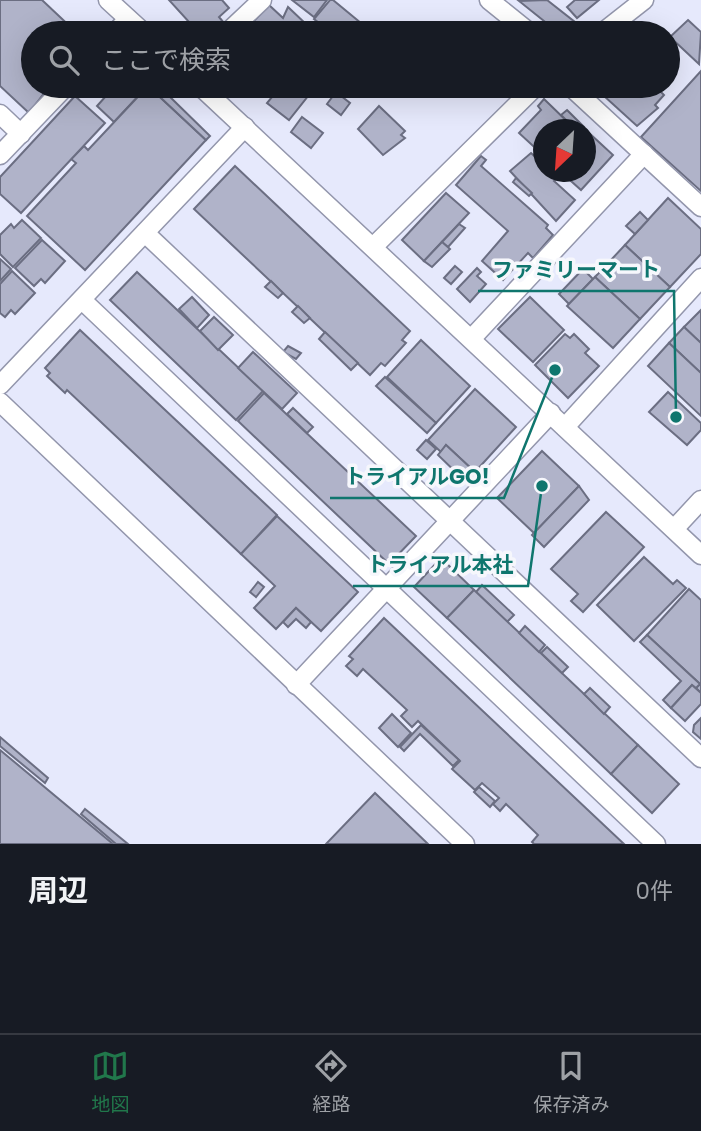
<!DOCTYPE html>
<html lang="ja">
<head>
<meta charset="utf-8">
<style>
  :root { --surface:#171b24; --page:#20242c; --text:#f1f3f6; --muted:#9ea1a6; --line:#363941; --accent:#21774b }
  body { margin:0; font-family:Poppins,"Noto Sans JP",sans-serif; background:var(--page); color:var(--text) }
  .compass { position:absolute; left:533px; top:119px; width:63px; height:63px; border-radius:50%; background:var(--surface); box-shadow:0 7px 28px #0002; rotate:205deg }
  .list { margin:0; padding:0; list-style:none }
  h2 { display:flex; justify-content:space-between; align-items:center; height:91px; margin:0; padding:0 28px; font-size:30px }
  h2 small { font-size:23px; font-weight:400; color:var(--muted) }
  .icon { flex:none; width:38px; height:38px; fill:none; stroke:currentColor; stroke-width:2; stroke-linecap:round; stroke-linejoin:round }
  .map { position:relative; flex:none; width:701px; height:844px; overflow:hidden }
  .search { position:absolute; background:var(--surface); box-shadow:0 7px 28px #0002; left:21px; right:21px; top:21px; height:77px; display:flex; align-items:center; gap:18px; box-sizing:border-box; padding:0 24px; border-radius:38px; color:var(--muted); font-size:26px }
  .sheet { height:189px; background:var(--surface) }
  nav { display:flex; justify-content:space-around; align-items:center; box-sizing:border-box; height:98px; border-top:2px solid var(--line); background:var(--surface); font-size:19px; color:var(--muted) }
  nav a { display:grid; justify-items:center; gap:4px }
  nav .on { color:var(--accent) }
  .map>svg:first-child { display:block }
</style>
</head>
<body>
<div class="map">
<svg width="701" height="844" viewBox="0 0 701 844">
  <rect width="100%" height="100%" fill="#e6e9fc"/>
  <g fill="#b0b3c9" stroke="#6b6e82" stroke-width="2">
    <path d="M 0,0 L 42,0 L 77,33 L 33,33 L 33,86 L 59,86 L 49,96 L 45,92 L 29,113 L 0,86 Z"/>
    <path d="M 169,0 L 222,0 L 229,8 L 219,17 L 224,23 L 213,33 L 199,33 Z"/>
    <path d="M 292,0 L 327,0 L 314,17 Z"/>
    <path d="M 330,0 L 333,0 L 373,33 L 332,33 L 314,19 Z"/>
    <path d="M 547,0 L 580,26 L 574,33 L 559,33 L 519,1 Z"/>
    <path d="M 575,0 L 599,0 L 577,18 L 567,7 Z"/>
    <path d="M 269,5 L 283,18 L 288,7 L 307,25 L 299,33 L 243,33 Z"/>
    <path d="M 688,20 L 701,32 L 699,64 L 670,37 Z"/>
    <path d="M 701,71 L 701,191 L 641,137 Z"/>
    <path d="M 115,86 L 138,86 L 143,91 L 114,122 L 97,106 Z"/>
    <path d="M 148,86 L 206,140 L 85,270 L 27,216 L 76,163 L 71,159 L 84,146 L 88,150 Z"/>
    <path d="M 281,86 L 316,86 L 289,120 L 267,103 Z"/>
    <path d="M 593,86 L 655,86 L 664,95 L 655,105 L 658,108 L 637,126 Z"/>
    <path d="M 336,92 L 350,103 L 341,115 L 327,104 Z"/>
    <path d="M 166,93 L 210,136 L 206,140 L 161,98 Z"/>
    <path d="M 75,96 L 105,123 L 21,213 L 0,194 L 0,177 Z"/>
    <path d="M 544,99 L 576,130 L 544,130 L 544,156 L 519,133 L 541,110 L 538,106 Z"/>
    <path d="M 379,106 L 405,131 L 401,135 L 405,138 L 383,155 L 358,129 Z"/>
    <path d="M 567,110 L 584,127 L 582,130 L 576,130 L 561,115 Z"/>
    <path d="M 302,117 L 323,133 L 311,148 L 291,132 Z"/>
    <path d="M 588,132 L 613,155 L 581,190 L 561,172 L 586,172 Z"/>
    <path d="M 531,153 L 544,165 L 544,172 L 551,172 L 557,178 L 554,181 L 575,200 L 556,221 L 510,171 Z"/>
    <path d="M 481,156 L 486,160 L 481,166 L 548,225 L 546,228 L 553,235 L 533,258 L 528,253 L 503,280 L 482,261 L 508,231 L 456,185 Z"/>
    <path d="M 235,166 L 410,331 L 402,340 L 406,343 L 385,366 L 381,363 L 370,375 L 194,209 Z"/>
    <path d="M 516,178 L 532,193 L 529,196 L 513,182 Z"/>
    <path d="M 446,193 L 469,213 L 424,261 L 402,240 Z"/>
    <path d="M 668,198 L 701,229 L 701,254 L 670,287 L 625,245 Z"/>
    <path d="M 640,212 L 648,220 L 635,234 L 626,226 Z"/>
    <path d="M 22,220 L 41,238 L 13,267 L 0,254 L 0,235 L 11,224 L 14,228 Z"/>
    <path d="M 459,224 L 465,228 L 448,247 L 442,242 Z"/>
    <path d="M 42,240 L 65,261 L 45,283 L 41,279 L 34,286 L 15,268 Z"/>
    <path d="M 442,242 L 450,249 L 432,267 L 424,261 Z"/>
    <path d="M 625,245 L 670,287 L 640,319 L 595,277 Z"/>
    <path d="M 0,259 L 11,269 L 0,281 Z"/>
    <path d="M 455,266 L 462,272 L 451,284 L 444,278 Z"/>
    <path d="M 477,268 L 481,272 L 477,276 L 486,284 L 470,302 L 457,289 Z"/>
    <path d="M 583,269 L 593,279 L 569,304 L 559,294 Z"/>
    <path d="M 12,271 L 35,293 L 15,314 L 11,310 L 5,317 L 0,313 L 0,284 Z"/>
    <path d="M 137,272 L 263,391 L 236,420 L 110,300 Z"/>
    <path d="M 595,277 L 640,319 L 613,348 L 567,306 Z"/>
    <path d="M 271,281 L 283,293 L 278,298 L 265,287 Z"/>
    <path d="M 192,297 L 209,315 L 197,328 L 179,309 Z"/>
    <path d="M 530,297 L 564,330 L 533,362 L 498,329 Z"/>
    <path d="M 298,306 L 310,318 L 304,323 L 292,312 Z"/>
    <path d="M 701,310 L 701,343 L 684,327 Z"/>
    <path d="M 214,317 L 233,335 L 218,350 L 200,331 Z"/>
    <path d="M 684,327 L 701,343 L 701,373 L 669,343 Z"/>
    <path d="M 80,330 L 277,515 L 241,554 L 67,390 L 65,393 L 47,376 L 50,373 L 45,368 Z"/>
    <path d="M 325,332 L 358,363 L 351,370 L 319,339 Z"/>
    <path d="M 565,334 L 570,338 L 574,334 L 589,349 L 585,353 L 599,366 L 568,398 L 535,365 Z"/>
    <path d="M 421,340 L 470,386 L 436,423 L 387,377 Z"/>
    <path d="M 669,343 L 701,373 L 701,416 L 648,366 Z"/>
    <path d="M 288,346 L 301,353 L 296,359 L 283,352 Z"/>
    <path d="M 253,352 L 297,393 L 282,409 L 238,368 Z"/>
    <path d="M 385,377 L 436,423 L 427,433 L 376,386 Z"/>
    <path d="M 475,389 L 516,427 L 475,472 L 446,445 L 441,452 L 428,440 Z"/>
    <path d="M 668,392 L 701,423 L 701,430 L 687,445 L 649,412 Z"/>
    <path d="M 264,393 L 416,536 L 389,564 L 238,421 Z"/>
    <path d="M 293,408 L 313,427 L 307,433 L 287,414 Z"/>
    <path d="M 426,440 L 436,449 L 427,459 L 417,450 Z"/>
    <path d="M 446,445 L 475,472 L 466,482 L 438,455 Z"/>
    <path d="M 542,451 L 579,486 L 534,533 L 497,498 Z"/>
    <path d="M 579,486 L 589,500 L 544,547 L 532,535 Z"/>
    <path d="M 606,512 L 644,547 L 583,612 L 571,601 L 578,594 L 551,569 Z"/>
    <path d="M 277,516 L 358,592 L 321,631 L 296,608 L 276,629 L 254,608 L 275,586 L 241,554 Z"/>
    <path d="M 644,557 L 673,584 L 677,580 L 686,588 L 634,641 L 597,605 Z"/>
    <path d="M 441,558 L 474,590 L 447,618 L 414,587 Z"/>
    <path d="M 258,582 L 264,587 L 256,597 L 250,592 Z"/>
    <path d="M 482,585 L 514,615 L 507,622 L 476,592 Z"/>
    <path d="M 689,589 L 701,600 L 701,693 L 696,688 L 700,684 L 647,635 Z"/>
    <path d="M 474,590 L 638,745 L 611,774 L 447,618 Z"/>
    <path d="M 296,608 L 311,622 L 306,628 L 296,619 L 288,627 L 283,622 Z"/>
    <path d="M 384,618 L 624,844 L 534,844 L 532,842 L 538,835 L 506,804 L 500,811 L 493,804 L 499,798 L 482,783 L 475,790 L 452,769 L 460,761 L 418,721 L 412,727 L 401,716 L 407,710 L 363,669 L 357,676 L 346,666 L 353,659 L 349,656 Z"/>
    <path d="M 525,626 L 545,645 L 539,652 L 519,633 Z"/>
    <path d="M 647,635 L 700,684 L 696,688 L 692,685 L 671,708 L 663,700 L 681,681 L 640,642 Z"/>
    <path d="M 547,647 L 568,667 L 562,673 L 541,653 Z"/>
    <path d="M 692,685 L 701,693 L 701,704 L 685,721 L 671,708 Z"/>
    <path d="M 590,688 L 610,707 L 604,714 L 584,694 Z"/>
    <path d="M 392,714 L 411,733 L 398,747 L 379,728 Z"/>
    <path d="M 701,718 L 701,739 L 693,732 L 694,725 Z"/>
    <path d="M 421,725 L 459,760 L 453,766 L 420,734 L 404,751 L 400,747 Z"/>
    <path d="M 0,737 L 48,778 L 45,783 L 0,746 Z"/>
    <path d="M 638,745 L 679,784 L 652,813 L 611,774 Z"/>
    <path d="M 0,750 L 113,844 L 0,844 Z"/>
    <path d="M 479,787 L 495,801 L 490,807 L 474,792 Z"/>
    <path d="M 375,793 L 428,844 L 326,844 Z"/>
    <path d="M 85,809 L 128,844 L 116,844 L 81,814 Z"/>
  </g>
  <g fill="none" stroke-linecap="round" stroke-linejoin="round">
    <defs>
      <g id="minor">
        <path d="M 108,0 L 144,33"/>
        <path d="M 489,0 L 530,33"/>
        <path d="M 115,33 L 128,19"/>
        <path d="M 227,33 L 262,0"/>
        <path d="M 602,33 L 644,0"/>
        <path d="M 200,86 L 701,555"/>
        <path d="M 570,86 L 701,207"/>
        <path d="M 0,114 L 21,134"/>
        <path d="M 0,155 L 66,86"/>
        <path d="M 145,233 L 701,758"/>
        <path d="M 374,246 L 536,86"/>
        <path d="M 82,300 L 656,844"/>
        <path d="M 472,338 L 644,154"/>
        <path d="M 0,385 L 245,127"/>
        <path d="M 0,402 L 465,844"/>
        <path d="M 565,427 L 701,278"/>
        <path d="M 674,529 L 701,500"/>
        <path d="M 296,685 L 551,413"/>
      </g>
    </defs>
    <use href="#minor" stroke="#9396ac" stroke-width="21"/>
    <use href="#minor" stroke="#fff" stroke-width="18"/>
  </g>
  <path fill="none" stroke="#0f766e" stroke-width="2.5" d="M676 417L674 291H478M555 370L504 498H330M542 486L528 586H353"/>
  <g fill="#0f766e" stroke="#f6f7fc" stroke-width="2.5">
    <circle cx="676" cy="417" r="7"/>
    <circle cx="555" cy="370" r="7"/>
    <circle cx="542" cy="486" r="7"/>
  </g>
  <g font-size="21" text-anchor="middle" font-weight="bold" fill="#0f766e" stroke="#f6f7fc" stroke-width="7" stroke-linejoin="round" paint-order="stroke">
    <text x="576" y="277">ファミリーマート</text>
    <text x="417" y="484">トライアルGO!</text>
    <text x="440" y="572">トライアル本社</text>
  </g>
</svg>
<svg class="compass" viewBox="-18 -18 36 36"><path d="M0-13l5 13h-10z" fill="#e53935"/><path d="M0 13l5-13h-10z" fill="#9ea1a6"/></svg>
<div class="search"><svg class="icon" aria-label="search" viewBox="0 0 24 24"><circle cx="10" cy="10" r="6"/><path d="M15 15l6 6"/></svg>ここで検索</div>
</div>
<section class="sheet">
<h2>周辺<small>0件</small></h2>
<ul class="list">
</ul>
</section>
<nav>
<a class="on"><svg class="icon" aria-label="map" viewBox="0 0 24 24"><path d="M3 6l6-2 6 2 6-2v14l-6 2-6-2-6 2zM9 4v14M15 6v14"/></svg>地図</a>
<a><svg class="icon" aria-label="directions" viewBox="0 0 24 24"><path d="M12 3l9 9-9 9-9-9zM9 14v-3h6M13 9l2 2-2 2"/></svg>経路</a>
<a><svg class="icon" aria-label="saved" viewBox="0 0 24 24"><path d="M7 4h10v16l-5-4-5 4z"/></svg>保存済み</a>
</nav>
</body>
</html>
